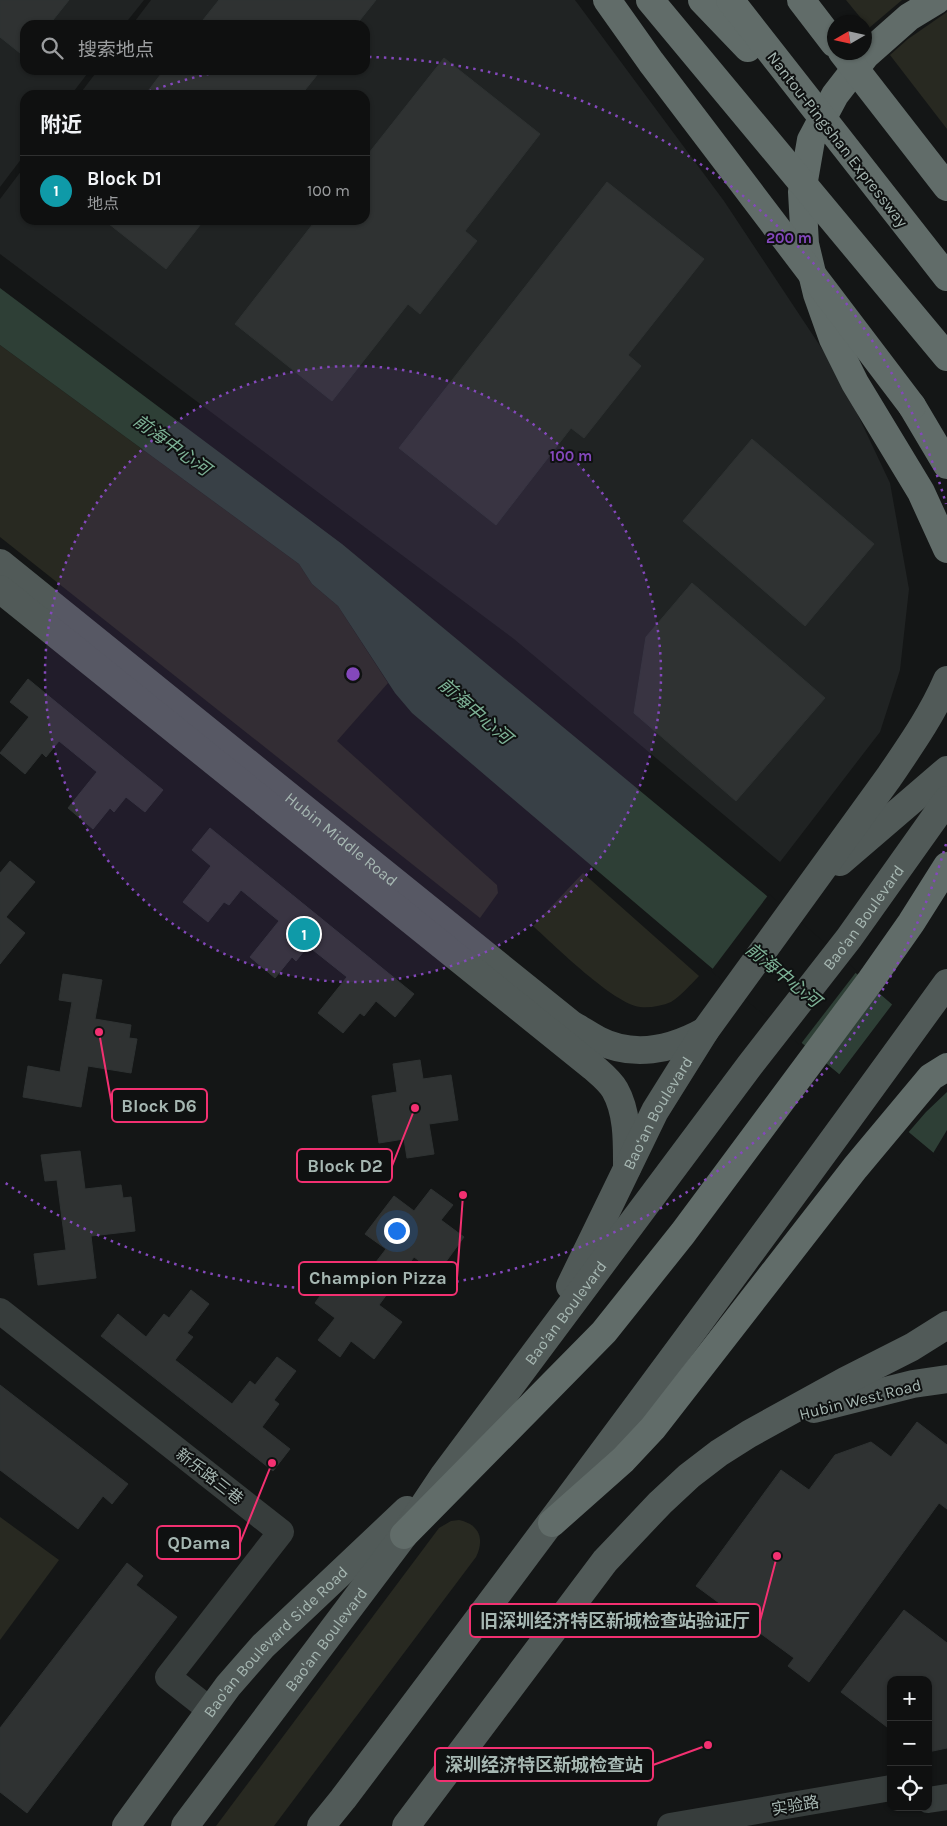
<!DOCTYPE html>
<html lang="zh">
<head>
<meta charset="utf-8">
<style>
  :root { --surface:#0f1010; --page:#1d1e1e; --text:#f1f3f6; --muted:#9b9d9f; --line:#2f3030; --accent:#db2777 }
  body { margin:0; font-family:Karla,"Noto Sans SC",sans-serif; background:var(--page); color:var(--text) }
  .controls { position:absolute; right:15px; bottom:15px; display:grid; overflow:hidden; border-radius:10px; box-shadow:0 1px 4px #0004 }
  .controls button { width:45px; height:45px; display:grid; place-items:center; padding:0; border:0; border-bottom:1px solid var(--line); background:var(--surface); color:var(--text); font:25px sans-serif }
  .compass { position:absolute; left:827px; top:15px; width:45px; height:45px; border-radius:50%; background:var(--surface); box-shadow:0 1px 4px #0004; rotate:261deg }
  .you { position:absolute; left:396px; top:1230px; width:18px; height:18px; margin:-12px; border:4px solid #fff; border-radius:50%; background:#1a73e8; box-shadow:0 0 0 8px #1a73e833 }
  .badge { display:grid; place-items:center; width:32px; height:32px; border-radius:50%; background:var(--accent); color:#fff; font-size:16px; font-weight:700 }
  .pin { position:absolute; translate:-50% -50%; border:2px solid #fff; box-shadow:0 1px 5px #0006 }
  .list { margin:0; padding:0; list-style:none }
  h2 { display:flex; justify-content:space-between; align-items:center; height:65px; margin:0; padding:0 20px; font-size:21px }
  h2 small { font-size:16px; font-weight:400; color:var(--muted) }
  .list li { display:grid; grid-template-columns:32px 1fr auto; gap:15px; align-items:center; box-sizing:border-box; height:70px; padding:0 20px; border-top:1px solid var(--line) }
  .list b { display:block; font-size:19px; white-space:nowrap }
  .list p { margin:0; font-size:16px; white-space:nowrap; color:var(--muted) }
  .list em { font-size:16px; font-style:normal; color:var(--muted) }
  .icon { flex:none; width:28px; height:28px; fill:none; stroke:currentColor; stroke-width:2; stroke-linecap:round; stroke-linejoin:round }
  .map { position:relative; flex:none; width:947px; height:1826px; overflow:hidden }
  .search { position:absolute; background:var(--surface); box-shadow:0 1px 4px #0004; left:20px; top:20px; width:350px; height:55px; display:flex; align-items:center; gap:12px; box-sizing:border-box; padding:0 18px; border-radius:15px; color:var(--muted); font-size:19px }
  .panel { position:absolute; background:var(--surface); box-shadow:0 1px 4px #0004; left:20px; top:90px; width:350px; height:135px; border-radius:15px }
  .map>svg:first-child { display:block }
</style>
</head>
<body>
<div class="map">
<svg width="947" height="1826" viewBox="0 0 947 1826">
  <rect width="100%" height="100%" fill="#141616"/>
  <g fill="#202323">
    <path d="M 0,0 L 144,0 L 124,25 L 25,25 L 25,70 L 90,70 L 71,95 L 25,95 L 25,154 L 0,187 Z"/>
    <path d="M 151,0 L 575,0 L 724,201 L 838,373 L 890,483 L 909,589 L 900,670 L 880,732 L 780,862 L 514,639 L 0,254 L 0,199 L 25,166 L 25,220 L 365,220 L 365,95 L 79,95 L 98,70 L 365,70 L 365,25 L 132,25 Z"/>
  </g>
  <g fill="#282921">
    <path d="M 846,0 L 902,0 L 869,28 Z"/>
    <path d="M 947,12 L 947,129 L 890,55 L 908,39 Z"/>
    <path d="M 0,345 L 299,564 L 312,584 L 338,606 L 388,683 L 337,741 L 497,885 L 498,893 L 480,918 L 0,537 Z"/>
    <path d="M 583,873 L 699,976 C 690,985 682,995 671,1002 C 662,1006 650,1008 640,1007 C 614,1004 555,946 533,926 Z"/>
    <path d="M 0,1517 L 59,1560 L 0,1640 Z"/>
    <path d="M 459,1520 C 479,1524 485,1539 476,1557 L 274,1826 L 216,1826 L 439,1528 L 451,1521 Z"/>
  </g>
  <path fill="#2e3f36" d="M 0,288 L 342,544 L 761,891 L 947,1052 L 947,1164 L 707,964 L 412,713 L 395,693 L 338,606 L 312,584 L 299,564 L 0,345 Z"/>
  <g fill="#141616">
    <path d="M 769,894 L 857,971 L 800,1045 L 711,971 Z"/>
    <path d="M 894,1002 L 947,1048 L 947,1092 L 926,1112 L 907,1134 L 838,1076 Z"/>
    <path d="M 947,1130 L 947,1166 L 932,1155 Z"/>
  </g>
  <g fill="#2f3232" stroke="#2e3232">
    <path d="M 0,0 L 69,0 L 49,25 L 25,25 L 25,57 L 0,37 Z"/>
    <path d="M 219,0 L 376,0 L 356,25 L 199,25 Z"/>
    <path d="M 444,58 L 540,134 L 465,231 L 477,241 L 420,314 L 408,304 L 332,401 L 235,324 L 316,220 L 365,220 L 365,158 Z"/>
    <path d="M 164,70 L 321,70 L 301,95 L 145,95 Z"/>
    <path d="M 607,182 L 704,259 L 628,355 L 641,366 L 584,438 L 571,428 L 496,525 L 399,448 Z"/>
    <path d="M 104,220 L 204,220 L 166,269 Z"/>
    <path d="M 752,439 L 874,544 L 805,626 L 683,521 Z"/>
    <path d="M 692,583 L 825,698 L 736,801 L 634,713 L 646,637 Z"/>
    <path d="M 28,679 L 163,790 L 145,812 L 126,797 L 114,812 L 110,808 L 93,829 L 68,808 L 97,772 L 59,741 L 46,757 L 42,753 L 25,774 L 0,753 L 29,717 L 10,702 Z"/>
    <path d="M 210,828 L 414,994 L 395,1017 L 376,1001 L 364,1016 L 360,1013 L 343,1033 L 318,1013 L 347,977 L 308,946 L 296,961 L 292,957 L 275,978 L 250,957 L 279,921 L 241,890 L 229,905 L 224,902 L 208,922 L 183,902 L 211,866 L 192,850 Z"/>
    <path d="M 10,861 L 35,882 L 6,917 L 25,933 L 0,964 L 0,873 Z"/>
    <path d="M 63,974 L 102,980 L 95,1019 L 131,1025 L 129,1038 L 137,1039 L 131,1073 L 88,1066 L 81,1107 L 23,1097 L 28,1066 L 60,1072 L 72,1002 L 59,1000 Z"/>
    <path d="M 420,1060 L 423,1079 L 451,1075 L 458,1120 L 429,1124 L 434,1154 L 407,1158 L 404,1139 L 379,1143 L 372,1096 L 397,1092 L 393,1064 Z"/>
    <path d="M 80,1151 L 85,1189 L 121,1185 L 123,1198 L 131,1197 L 135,1231 L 91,1236 L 96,1278 L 38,1285 L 34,1254 L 66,1250 L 57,1180 L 45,1181 L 41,1155 Z"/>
    <path d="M 431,1189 L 453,1205 L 441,1220 L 464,1237 L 437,1274 L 414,1257 L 379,1305 L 402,1322 L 374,1359 L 351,1341 L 340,1357 L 318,1340 L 335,1318 L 315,1303 L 343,1264 L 363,1279 L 386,1249 L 365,1234 L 394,1196 L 414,1211 Z"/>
    <path d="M 191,1290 L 209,1304 L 187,1333 L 193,1337 L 175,1360 L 232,1404 L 250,1381 L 255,1385 L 277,1357 L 296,1371 L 274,1400 L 279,1404 L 262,1427 L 290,1449 L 273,1471 L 101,1336 L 118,1314 L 146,1337 L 164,1314 L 169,1318 Z"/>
    <path d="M 0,1385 L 128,1484 L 112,1504 L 103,1496 L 78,1529 L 0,1470 Z"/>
    <path d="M 917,1422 L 947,1445 L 947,1509 L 939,1503 L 809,1682 L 788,1666 L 794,1658 L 696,1586 L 781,1470 L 809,1490 L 835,1455 L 871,1442 L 891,1457 Z"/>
    <path d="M 127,1563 L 143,1576 L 136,1585 L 177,1617 L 27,1813 L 0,1792 L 0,1728 Z"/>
    <path d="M 904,1610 L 947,1643 L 947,1748 L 928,1752 L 928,1680 L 891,1680 L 891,1730 L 841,1692 Z"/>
  </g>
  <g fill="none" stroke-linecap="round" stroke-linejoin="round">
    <g stroke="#373d3c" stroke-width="26">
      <path d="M 0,1311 L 281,1532 L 168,1677 L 210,1710"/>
      <path d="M 928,1800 L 947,1797"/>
      <path d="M 670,1826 L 891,1788"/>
    </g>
    <g stroke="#515a58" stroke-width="28">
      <path id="s1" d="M 0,563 L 571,1024 C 580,1029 589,1035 598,1040 C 633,1058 671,1050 705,1031"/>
      <path d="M 0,589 L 593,1067 C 601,1074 610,1081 615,1090 C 628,1113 627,1143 627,1168"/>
      <path d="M 840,862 L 947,770"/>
      <path id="s2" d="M 570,1286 L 655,1111 L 705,1031 L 889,777 C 910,746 932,715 947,680"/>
      <path d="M 814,1409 L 913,1384 L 947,1379"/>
      <path id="s3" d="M 126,1826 L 228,1686 L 263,1646 L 407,1510"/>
      <path id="s4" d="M 185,1826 L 404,1535 L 444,1475 L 750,1065 L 849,938 L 947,800"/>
      <path d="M 321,1826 L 343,1799 C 547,1529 749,1257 947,983"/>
      <path d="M 406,1826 L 605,1561 L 660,1503 L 689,1476 L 719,1453 L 749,1434 L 845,1381 L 912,1347 L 947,1325"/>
    </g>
    <g stroke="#616c69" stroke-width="28">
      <path d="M 801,0 L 834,43"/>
      <path d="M 937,0 L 909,17 L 866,55 L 835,95 L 811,140 L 802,192 L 805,244 L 817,294 L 833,339 L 855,383 L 921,492 L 947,549"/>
      <path d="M 912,406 L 947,465"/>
      <path d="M 552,1523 L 623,1460 L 653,1428 L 855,1168 L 931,1077 L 947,1067"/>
      <path d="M 404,1535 L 604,1332 L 683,1233 L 871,980 L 911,923 L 947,866"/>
    </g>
    <g stroke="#616c69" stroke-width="28">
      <path d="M 607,0 L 651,62 L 912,406"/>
      <path d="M 650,0 L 947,357"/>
      <path d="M 702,0 L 748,48"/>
      <path d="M 730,0 L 947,277"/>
      <path d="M 842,52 L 947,187"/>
    </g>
  </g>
  <circle cx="353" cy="674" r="308" fill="#8448bc" fill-opacity=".12"/>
  <g fill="none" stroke="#8448bc" stroke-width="2.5" stroke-dasharray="2.5 5">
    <circle cx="353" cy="674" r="308"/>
    <path d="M946 844A617 617 0 0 1 4 1182M142 94A617 617 0 0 1 225 70M369 57A617 617 0 0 1 946 504"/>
  </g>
  <g text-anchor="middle" stroke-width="4" stroke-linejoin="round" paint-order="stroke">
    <g font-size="16" fill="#a6b7b2" stroke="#0f1111">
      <text transform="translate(838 139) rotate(52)" y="6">Nantou-Pingshan Expressway</text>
      <text dy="6" stroke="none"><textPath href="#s1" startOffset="439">Hubin Middle Road</textPath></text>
      <text dy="6" stroke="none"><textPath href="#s4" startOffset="1134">Bao'an Boulevard</textPath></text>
      <text dy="6" stroke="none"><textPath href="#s2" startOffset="194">Bao‘an Boulevard</textPath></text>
      <text dy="6" stroke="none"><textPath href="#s4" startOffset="639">Bao'an Boulevard</textPath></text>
      <text transform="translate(860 1399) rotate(-14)" y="6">Hubin West Road</text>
      <text transform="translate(210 1476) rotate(38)" y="6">新乐路三巷</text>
      <text dy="6" stroke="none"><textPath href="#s4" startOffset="234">Bao'an Boulevard</textPath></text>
      <text dy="6" stroke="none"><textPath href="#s3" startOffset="238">Bao'an Boulevard Side Road</textPath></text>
      <text transform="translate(795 1805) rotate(-10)" y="6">实验路</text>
    </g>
    <g font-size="18" font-style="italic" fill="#7db296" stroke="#0f1111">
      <text transform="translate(172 445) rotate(36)" y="6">前海中心河</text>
      <text transform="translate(475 711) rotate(41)" y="6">前海中心河</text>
      <text transform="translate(783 975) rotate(39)" y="6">前海中心河</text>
    </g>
  </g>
  <circle cx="353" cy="674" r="8" fill="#8448bc" stroke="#0f1111" stroke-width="2.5"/>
  <g font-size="15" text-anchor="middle" font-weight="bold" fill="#8448bc" stroke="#0f1111" stroke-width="4" stroke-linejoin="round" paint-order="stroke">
    <text x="789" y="243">200 m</text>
    <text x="571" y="461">100 m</text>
  </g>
  <path fill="none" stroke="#f33071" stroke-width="2" d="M99 1032L112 1106M415 1108L392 1166M463 1195L457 1278M272 1463L240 1543M777 1556L760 1621M708 1745L653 1765"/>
  <g fill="#f33071" stroke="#0f1111" stroke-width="2">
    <circle cx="99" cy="1032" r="5"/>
    <circle cx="415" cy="1108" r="5"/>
    <circle cx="463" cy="1195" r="5"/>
    <circle cx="272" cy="1463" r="5"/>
    <circle cx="777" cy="1556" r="5"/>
    <circle cx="708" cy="1745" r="5"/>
  </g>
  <g fill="#0f1111" stroke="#f33071" stroke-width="2">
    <rect x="112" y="1089" width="95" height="33" rx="5"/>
    <rect x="297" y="1149" width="95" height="33" rx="5"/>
    <rect x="299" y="1262" width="158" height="33" rx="5"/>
    <rect x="157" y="1526" width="83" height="33" rx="5"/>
    <rect x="470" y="1604" width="290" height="33" rx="5"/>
    <rect x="435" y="1748" width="218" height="33" rx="5"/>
  </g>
  <g font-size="18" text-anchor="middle" font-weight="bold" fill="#a6b7b2">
    <text x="159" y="1112">Block D6</text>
    <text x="345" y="1172">Block D2</text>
    <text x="378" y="1284">Champion Pizza</text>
    <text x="199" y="1549">QDama</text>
    <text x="615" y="1627">旧深圳经济特区新城检查站验证厅</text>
    <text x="544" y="1771">深圳经济特区新城检查站</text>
  </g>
</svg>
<div class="controls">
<button>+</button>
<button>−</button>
<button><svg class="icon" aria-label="locate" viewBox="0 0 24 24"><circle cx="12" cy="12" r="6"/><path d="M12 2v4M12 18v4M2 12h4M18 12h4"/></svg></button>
</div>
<svg class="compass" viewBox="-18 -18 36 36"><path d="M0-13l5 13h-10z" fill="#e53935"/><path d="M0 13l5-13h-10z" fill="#9b9d9f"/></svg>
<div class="you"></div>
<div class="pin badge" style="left:304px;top:934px;background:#0f9aa8">1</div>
<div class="search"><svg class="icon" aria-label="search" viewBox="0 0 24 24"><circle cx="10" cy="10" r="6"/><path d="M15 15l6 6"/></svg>搜索地点</div>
<section class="panel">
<h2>附近<small></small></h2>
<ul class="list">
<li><span class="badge" style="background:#0f9aa8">1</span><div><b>Block D1</b><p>地点</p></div><em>100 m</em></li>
</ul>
</section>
</div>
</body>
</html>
